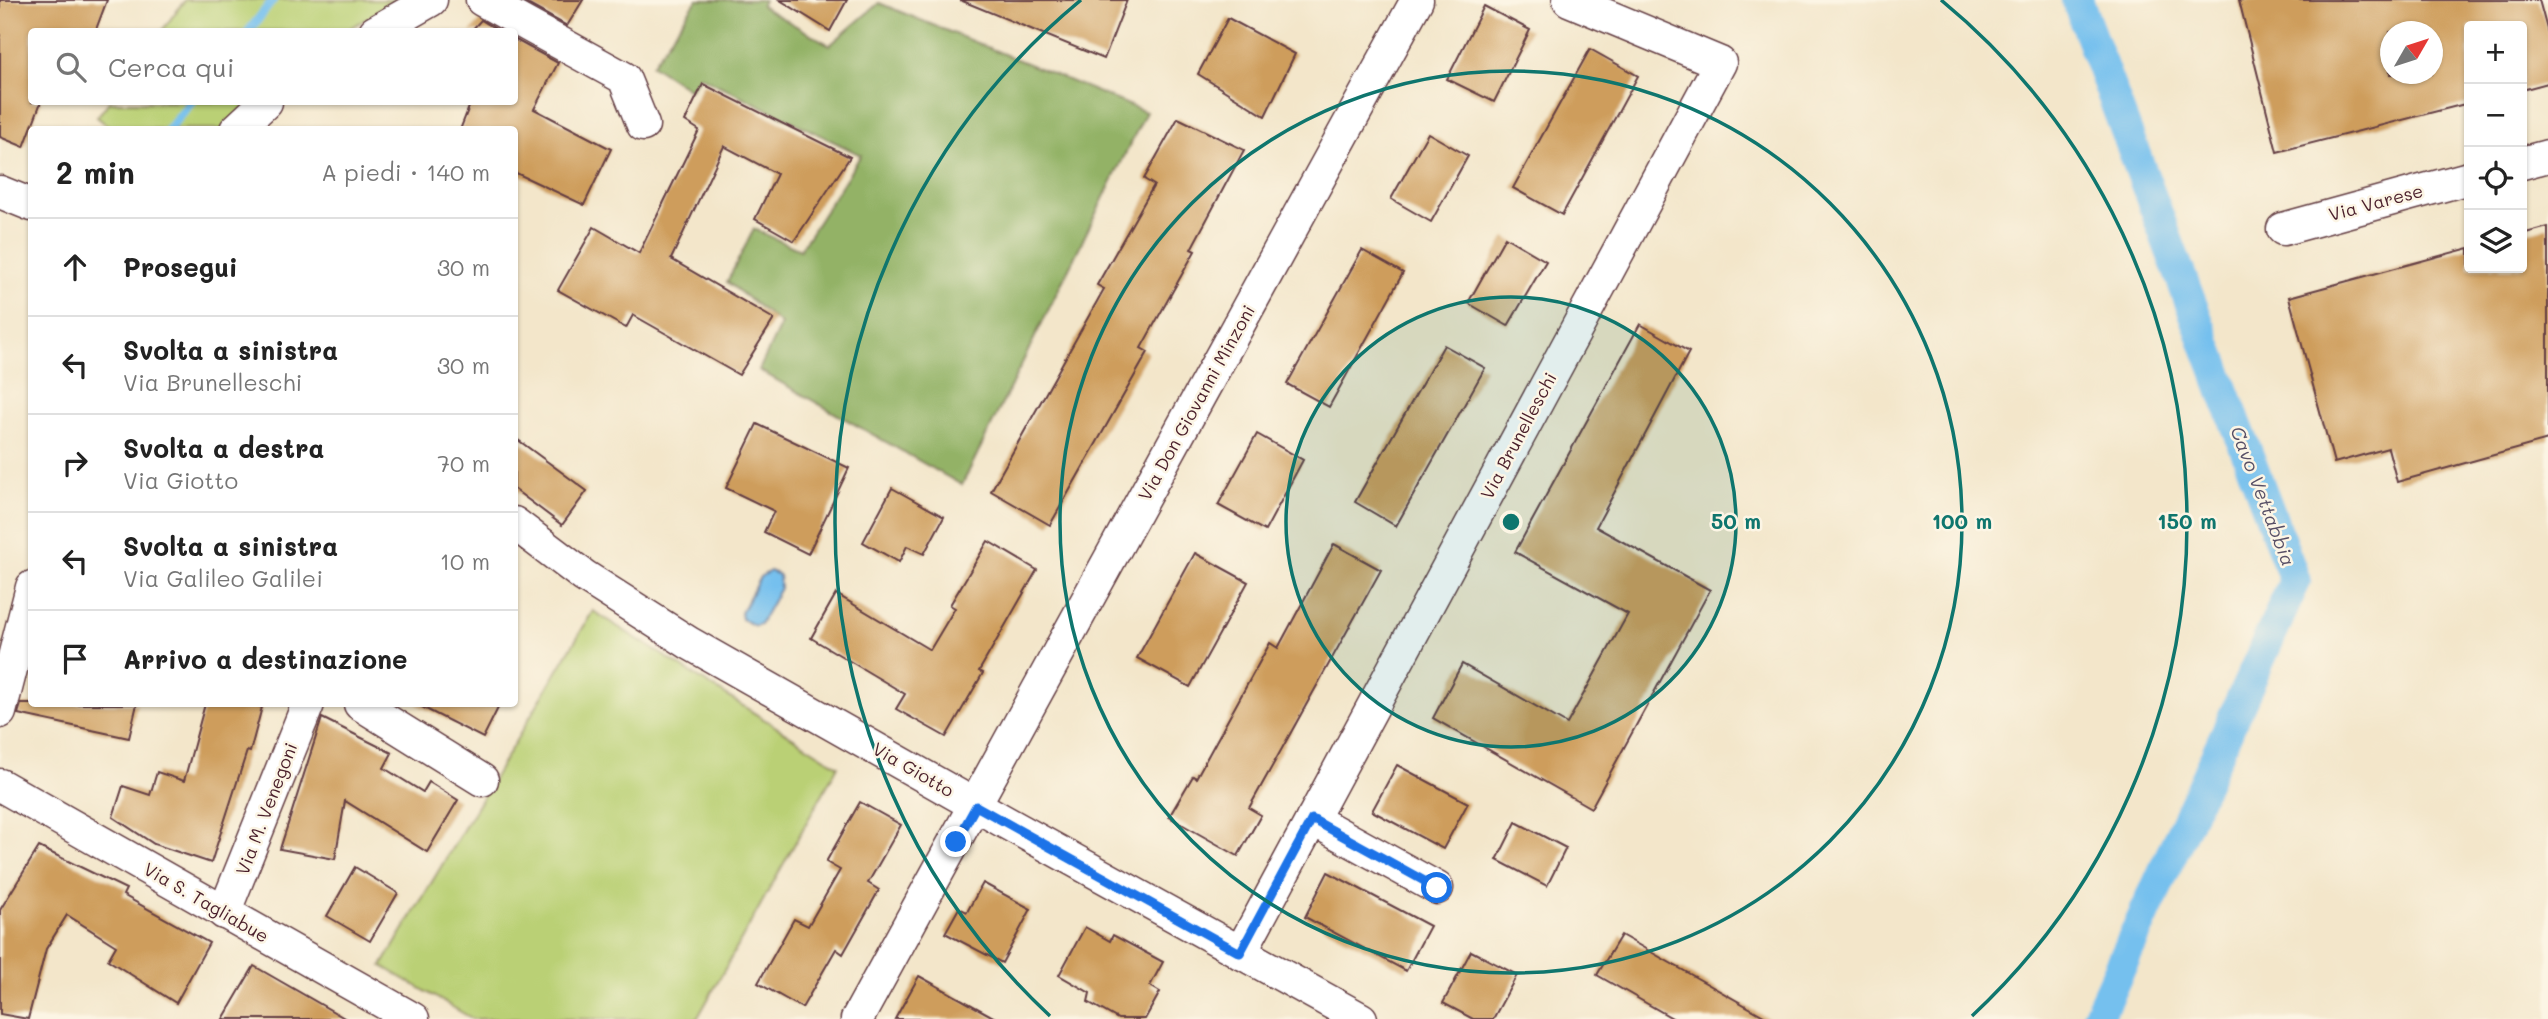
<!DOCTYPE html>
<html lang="it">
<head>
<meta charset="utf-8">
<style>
  :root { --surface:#fff; --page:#f2f2f2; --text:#222; --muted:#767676; --line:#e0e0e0 }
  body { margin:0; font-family:Mali,sans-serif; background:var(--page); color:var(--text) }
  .controls { position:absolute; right:21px; top:21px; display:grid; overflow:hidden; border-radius:7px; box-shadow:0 2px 5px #0004 }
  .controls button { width:63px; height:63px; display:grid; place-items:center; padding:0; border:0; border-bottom:2px solid var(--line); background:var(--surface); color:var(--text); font:35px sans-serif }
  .compass { position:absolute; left:2380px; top:21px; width:63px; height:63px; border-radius:50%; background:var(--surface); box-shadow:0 2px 5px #0004; rotate:51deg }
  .stop { position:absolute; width:21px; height:21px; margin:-16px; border:5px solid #1a73e8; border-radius:50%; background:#fff }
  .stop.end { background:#1a73e8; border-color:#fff; box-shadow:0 2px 7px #0008 }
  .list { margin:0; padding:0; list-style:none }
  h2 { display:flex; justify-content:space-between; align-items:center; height:91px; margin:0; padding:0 28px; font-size:30px }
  h2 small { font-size:23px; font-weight:400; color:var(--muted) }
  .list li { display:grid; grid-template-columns:46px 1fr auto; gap:21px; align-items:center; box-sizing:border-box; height:98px; padding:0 28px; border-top:2px solid var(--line) }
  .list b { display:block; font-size:26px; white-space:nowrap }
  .list p { margin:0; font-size:23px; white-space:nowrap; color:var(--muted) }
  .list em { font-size:23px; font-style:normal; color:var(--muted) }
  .icon { flex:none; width:38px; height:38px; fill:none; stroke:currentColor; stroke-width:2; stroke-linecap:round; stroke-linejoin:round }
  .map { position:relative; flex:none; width:2548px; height:1019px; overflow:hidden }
  .search { position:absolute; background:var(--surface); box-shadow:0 2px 5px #0004; left:28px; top:28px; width:490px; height:77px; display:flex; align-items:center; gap:18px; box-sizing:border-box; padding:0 24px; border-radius:7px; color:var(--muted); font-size:26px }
  .panel { position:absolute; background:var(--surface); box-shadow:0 2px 5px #0004; left:28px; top:126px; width:490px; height:581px; border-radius:7px }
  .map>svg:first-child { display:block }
</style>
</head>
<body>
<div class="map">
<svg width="2548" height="1019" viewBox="0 0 2548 1019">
  <rect width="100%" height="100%" fill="#fcf5e5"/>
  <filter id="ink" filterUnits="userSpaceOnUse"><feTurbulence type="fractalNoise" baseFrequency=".0143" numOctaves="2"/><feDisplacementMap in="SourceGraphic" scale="14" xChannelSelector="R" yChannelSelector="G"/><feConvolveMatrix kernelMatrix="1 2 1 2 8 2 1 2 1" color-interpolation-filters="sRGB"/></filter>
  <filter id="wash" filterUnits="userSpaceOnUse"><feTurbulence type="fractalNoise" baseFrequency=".00686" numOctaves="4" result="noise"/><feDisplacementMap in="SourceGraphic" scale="28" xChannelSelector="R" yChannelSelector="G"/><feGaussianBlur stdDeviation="1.57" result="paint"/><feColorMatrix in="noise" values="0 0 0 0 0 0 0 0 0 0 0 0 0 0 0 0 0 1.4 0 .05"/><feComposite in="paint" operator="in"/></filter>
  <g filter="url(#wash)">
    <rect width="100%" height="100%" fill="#f3e6ca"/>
    <g fill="#bad074" stroke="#827850" stroke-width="2">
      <path d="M 185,0 L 398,0 L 345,31 L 161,32 Z"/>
      <path d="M 109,102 L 251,102 L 222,129 L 112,129 L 97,117 Z"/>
      <path d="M 593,611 L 838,766 L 697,1019 L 473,1019 L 382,966 Z"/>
    </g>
    <path fill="#93b266" stroke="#6e6848" stroke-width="2" d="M 697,0 L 764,0 L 761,6 L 830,45 L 879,3 L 1146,112 L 962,485 L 759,370 L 781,324 L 727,282 L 754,229 L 800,250 L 861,155 L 700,76 L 690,90 L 652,65 Z"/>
    <path fill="#75c0ee" stroke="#60708c" stroke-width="2" d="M 770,571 L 779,575 L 780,588 L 760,624 L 755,626 L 742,619 L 741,613 L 760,577 Z"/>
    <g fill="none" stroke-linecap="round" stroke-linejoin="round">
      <g stroke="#75c0ee" stroke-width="9">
        <path d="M 248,32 L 273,0"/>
        <path d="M 168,130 L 191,102"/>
      </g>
      <path stroke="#75c0ee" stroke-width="32" d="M 2077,0 L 2295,581 L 2097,1019"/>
    </g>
    <g id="blocks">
      <g fill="#ce9d5b" fill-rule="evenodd">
        <path d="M 0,0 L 107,0 L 95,32 L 32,32 L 32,102 L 41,102 L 24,147 L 0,137 Z"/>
        <path d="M 520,0 L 583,0 L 567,26 Z"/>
        <path d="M 780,0 L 847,0 L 830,31 Z"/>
        <path d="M 960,0 L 1127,0 L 1104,59 Z"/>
        <path d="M 2239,0 L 2539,0 L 2548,33 L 2548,83 L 2522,90 L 2522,26 L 2469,26 L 2469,103 L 2277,152 ZM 2390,32 L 2432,32 L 2432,74 L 2390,74 Z"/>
        <path d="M 1484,6 L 1530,30 L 1494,102 L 1447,79 Z"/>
        <path d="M 1228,18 L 1295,54 L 1265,116 L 1198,74 Z"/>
        <path d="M 481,20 L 501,32 L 470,32 Z"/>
        <path d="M 514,39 L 558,63 L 534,109 L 611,149 L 584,205 L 514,172 L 514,130 L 460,130 L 471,102 L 514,102 Z"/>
        <path d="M 1590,49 L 1638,76 L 1562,215 L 1513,188 Z"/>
        <path d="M 703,84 L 850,157 L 794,241 L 755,219 L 777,174 L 724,146 L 671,259 L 774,319 L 739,375 L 633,315 L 626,328 L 558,290 L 594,227 L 639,253 L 699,130 L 685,121 Z"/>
        <path d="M 1178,118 L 1244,150 L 1191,249 L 1195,251 L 1141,348 L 1148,352 L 1050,525 L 991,491 L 1104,289 L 1097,285 L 1154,185 L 1144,179 Z"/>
        <path d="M 1428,133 L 1468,156 L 1431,222 L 1391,199 Z"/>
        <path d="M 2548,227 L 2548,440 L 2397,482 L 2388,448 L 2334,463 L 2289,297 L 2469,248 L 2469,268 L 2522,268 L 2522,234 Z"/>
        <path d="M 1505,237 L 1546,261 L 1508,326 L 1468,303 Z"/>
        <path d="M 1362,250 L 1403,273 L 1329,407 L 1287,384 Z"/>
        <path d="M 1640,324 L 1689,352 L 1596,527 L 1710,590 L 1591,808 L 1433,718 L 1462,664 L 1567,724 L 1628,614 L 1515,552 Z"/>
        <path d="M 1444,345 L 1485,368 L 1396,526 L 1355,502 Z"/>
        <path d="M 757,424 L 849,468 L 808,554 L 764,532 L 774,511 L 726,488 Z"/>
        <path d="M 1257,434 L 1303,460 L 1265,531 L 1218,505 Z"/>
        <path d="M 514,437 L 587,491 L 562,525 L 514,489 Z"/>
        <path d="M 892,488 L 944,517 L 924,554 L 907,546 L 899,562 L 863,542 Z"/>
        <path d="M 988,541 L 1037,570 L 979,671 L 983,673 L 946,737 L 896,709 L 905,694 L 811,638 L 836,594 L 930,650 L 955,608 L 950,605 Z"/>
        <path d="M 1334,544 L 1381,570 L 1249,808 L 1261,815 L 1238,856 L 1169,817 L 1193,776 L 1196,778 L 1270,643 L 1278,648 Z"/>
        <path d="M 1195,553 L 1248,582 L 1190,687 L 1137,658 Z"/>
        <path d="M 21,704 L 137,704 L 129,738 L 18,714 Z"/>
        <path d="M 205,704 L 249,704 L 262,707 L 250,752 L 247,751 L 211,863 L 154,844 L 113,817 L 123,786 L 150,795 L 157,772 L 184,781 Z"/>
        <path d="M 416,704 L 500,704 L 483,738 Z"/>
        <path d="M 322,718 L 392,753 L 384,768 L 423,792 L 429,782 L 458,800 L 427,852 L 345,801 L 335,859 L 280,849 Z"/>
        <path d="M 1397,765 L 1468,803 L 1443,849 L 1372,811 Z"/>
        <path d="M 860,802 L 901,825 L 868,883 L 879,890 L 843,954 L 836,949 L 802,1008 L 758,983 L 794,919 L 808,926 L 840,870 L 826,862 Z"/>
        <path d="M 1516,822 L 1566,848 L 1547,886 L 1497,860 Z"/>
        <path d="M 39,847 L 126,889 L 123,895 L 209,943 L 176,1003 L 108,960 L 116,946 L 67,915 L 46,949 L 28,1019 L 0,1014 L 0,910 Z"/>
        <path d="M 355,867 L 398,893 L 370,941 L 327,916 Z"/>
        <path d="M 1328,872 L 1430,926 L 1406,971 L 1305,917 Z"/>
        <path d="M 983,883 L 1031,909 L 1002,963 L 945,933 L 959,908 L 967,912 Z"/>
        <path d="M 1085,927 L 1110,941 L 1113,935 L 1163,962 L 1150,986 L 1160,992 L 1145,1019 L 1118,1019 L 1088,1002 L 1090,993 L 1059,975 Z"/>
        <path d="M 1621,935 L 1769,1019 L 1674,1019 L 1597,975 Z"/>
        <path d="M 1471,951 L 1517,975 L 1493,1019 L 1473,1019 L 1443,1003 Z"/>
        <path d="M 254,966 L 346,1019 L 223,1019 Z"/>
        <path d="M 919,976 L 997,1019 L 895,1019 Z"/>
      </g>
    </g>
  </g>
  <g filter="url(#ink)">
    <use href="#blocks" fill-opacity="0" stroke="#633d43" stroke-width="2"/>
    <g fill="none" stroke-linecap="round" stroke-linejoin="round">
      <defs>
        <g id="minor">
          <path d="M 482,0 L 624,78 L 643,125"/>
          <path d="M 375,32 L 431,0"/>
          <path d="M 236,130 L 266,102"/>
          <path d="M 2522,163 L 2548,156"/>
          <path d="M 0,192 L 32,205"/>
          <path d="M 2283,229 L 2469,178"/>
          <path d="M 514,523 L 584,576 L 689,643 L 1005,822 L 1361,1019"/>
          <path d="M 360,704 L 482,780"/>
          <path d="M 0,712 L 32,587"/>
          <path d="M 0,785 L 413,1019"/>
          <path d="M 1312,819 L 1437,888"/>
          <path d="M 224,913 L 308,704"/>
          <path d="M 1240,953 L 1720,63 L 1569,0"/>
          <path d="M 857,1019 L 1417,0"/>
        </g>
      </defs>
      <use href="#minor" stroke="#633d43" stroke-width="35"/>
      <use href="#minor" stroke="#fff" stroke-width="32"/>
    </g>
  </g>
  <g fill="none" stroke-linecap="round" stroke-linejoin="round" filter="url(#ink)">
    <path stroke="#1a73e8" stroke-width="9" d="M 956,842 L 976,806 L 1240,953 L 1312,819 L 1437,888"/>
  </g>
  <circle cx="1511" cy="522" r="225" fill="#0f766e" fill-opacity=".12"/>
  <g fill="none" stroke="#0f766e" stroke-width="3.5">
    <circle cx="1511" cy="522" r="225"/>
    <circle cx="1511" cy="522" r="451"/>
    <path d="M1050 1016A676 676 0 0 1 1081 0M1941 0A676 676 0 0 1 1972 1016"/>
  </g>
  <g text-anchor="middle" stroke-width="5" stroke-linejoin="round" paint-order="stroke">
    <g font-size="18" fill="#4a1f2b" stroke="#fcf5e5">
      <text transform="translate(2376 203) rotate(-15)" y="6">Via Varese</text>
      <text transform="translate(1197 403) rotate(-61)" y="6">Via Don Giovanni Minzoni</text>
      <text transform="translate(1519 436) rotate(-62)" y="6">Via Brunelleschi</text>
      <text transform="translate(913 770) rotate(30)" y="6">Via Giotto</text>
      <text transform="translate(267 809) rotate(-69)" y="6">Via M. Venegoni</text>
      <text transform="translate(206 903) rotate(30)" y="6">Via S. Tagliabue</text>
    </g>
    <g font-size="19" font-style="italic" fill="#574f66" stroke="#fcf5e5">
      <text transform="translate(2263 496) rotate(69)" y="7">Cavo Vettabbia</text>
    </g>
  </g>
  <circle cx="1511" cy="522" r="10" fill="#0f766e" stroke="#fcf5e5" stroke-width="3.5"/>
  <g font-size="21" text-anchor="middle" font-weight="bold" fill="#0f766e" stroke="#fcf5e5" stroke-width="5" stroke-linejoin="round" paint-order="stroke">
    <text x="1736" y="529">50 m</text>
    <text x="1962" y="529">100 m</text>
    <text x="2187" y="529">150 m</text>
  </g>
</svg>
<div class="controls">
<button>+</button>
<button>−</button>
<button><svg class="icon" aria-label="locate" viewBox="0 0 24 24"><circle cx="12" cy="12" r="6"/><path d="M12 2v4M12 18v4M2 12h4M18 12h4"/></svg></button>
<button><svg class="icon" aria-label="layers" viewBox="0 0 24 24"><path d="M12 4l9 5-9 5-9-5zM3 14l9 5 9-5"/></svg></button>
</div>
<svg class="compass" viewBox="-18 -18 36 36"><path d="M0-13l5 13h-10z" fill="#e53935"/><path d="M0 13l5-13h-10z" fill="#767676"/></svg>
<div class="stop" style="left:1437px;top:888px"></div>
<div class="stop end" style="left:956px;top:842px"></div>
<div class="search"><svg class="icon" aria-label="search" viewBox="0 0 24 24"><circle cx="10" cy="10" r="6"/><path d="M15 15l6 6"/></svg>Cerca qui</div>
<section class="panel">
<h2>2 min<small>A piedi · 140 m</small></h2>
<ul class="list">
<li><svg class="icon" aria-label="ahead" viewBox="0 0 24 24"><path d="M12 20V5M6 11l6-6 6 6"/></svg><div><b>Prosegui</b></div><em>30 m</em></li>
<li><svg class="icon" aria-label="left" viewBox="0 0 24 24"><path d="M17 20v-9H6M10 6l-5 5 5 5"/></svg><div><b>Svolta a sinistra</b><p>Via Brunelleschi</p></div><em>30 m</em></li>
<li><svg class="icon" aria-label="right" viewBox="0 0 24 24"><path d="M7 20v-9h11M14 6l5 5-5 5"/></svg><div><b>Svolta a destra</b><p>Via Giotto</p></div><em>70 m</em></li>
<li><svg class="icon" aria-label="left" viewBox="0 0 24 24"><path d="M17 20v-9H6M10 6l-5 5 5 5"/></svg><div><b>Svolta a sinistra</b><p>Via Galileo Galilei</p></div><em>10 m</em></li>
<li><svg class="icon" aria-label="arrive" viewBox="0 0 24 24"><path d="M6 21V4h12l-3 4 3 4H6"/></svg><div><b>Arrivo a destinazione</b></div></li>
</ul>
</section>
</div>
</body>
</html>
